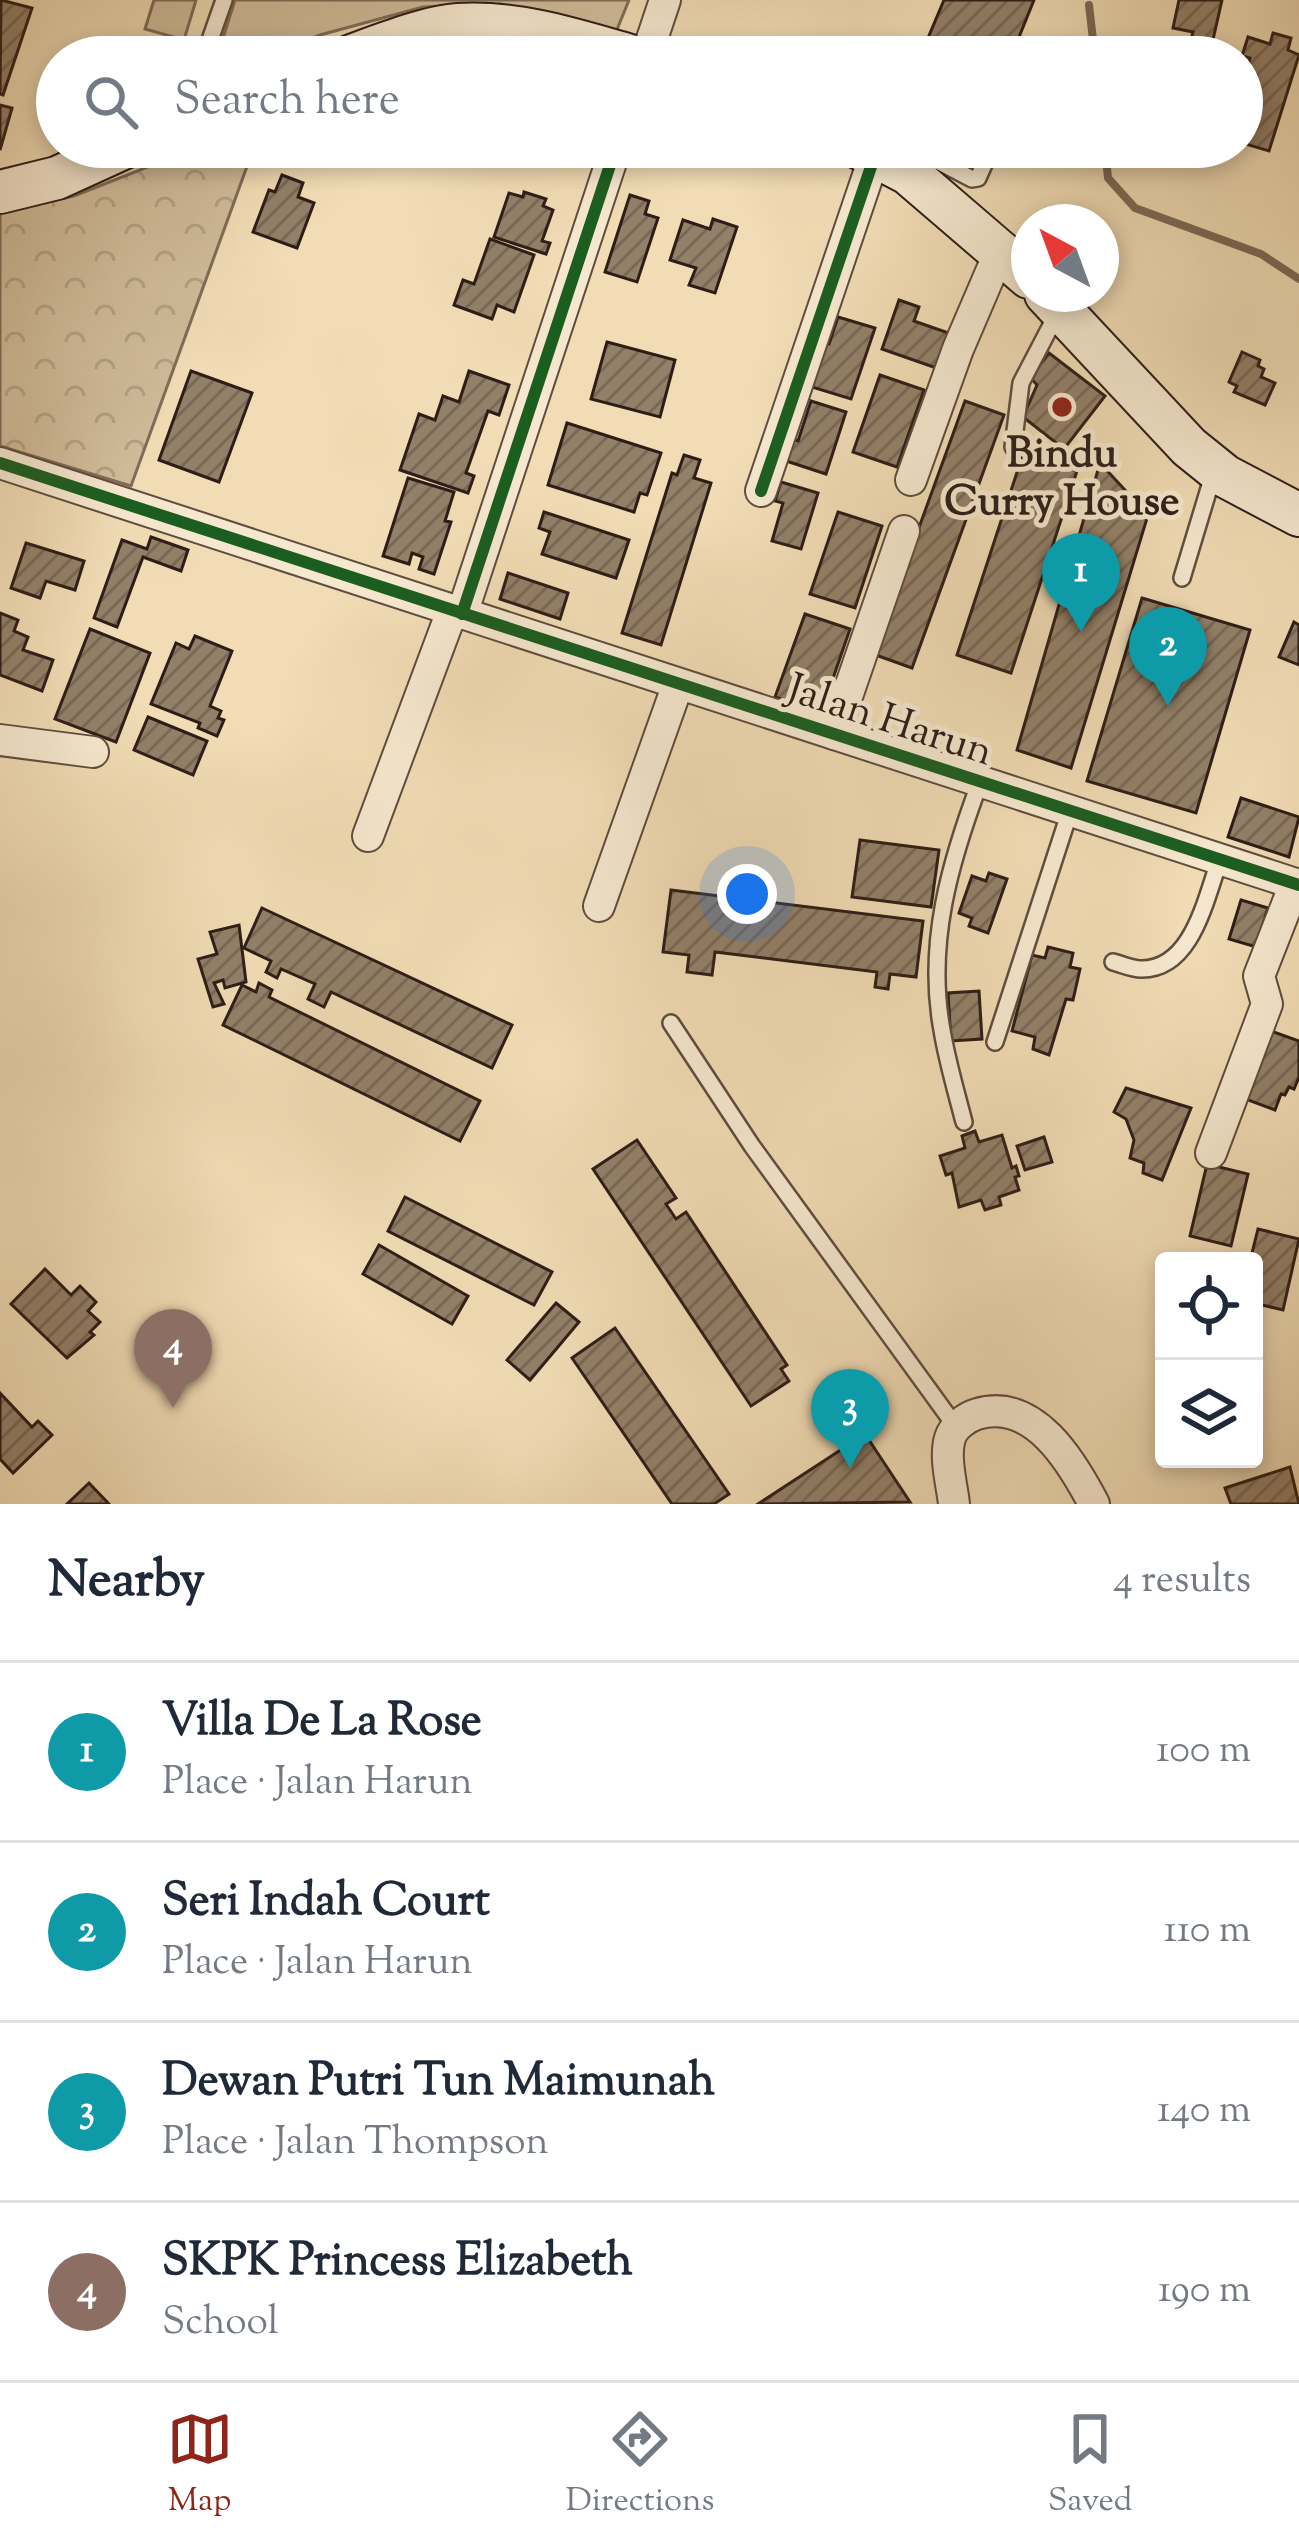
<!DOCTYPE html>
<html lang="en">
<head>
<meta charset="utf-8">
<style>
  :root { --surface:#fff; --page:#f2f2f3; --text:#1f2937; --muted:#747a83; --line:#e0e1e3; --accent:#8f2418 }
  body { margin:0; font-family:"Sorts Mill Goudy",serif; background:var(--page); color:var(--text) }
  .controls { position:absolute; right:36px; bottom:36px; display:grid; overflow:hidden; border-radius:12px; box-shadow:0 6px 18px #0003 }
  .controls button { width:108px; height:108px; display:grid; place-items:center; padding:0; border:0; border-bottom:3px solid var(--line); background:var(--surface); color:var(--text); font:60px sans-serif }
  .compass { position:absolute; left:1011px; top:204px; width:108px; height:108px; border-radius:50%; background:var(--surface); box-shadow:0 6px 18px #0003; rotate:319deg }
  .you { position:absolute; left:747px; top:894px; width:42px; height:42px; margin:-30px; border:9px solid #fff; border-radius:50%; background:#1a73e8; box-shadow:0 0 0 18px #1a73e833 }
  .badge { display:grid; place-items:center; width:78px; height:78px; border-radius:50%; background:var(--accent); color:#fff; font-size:39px; font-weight:700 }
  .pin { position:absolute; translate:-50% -99px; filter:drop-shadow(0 3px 6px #0008) }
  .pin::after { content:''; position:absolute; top:63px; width:42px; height:36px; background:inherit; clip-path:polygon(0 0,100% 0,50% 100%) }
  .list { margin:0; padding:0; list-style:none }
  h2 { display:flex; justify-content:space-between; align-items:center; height:156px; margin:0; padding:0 48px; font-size:51px }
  h2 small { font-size:39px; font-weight:400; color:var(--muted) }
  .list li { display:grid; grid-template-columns:78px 1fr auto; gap:36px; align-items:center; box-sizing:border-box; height:180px; padding:0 48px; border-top:3px solid var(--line) }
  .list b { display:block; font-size:45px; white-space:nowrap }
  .list p { margin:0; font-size:39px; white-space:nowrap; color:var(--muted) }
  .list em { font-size:39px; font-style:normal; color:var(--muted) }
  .icon { flex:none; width:66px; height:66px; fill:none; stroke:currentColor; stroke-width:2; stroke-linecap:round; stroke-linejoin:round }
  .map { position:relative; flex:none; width:1299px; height:1504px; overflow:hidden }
  .search { position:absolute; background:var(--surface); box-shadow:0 6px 18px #0003; left:36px; right:36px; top:36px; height:132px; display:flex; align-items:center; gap:30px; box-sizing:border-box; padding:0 42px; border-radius:66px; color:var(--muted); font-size:45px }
  .sheet { height:876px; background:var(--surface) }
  nav { display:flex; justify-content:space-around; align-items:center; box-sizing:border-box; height:168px; border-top:3px solid var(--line); background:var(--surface); font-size:33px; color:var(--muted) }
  nav a { display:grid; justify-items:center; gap:6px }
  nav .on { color:var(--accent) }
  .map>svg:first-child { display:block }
</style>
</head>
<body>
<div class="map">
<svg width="1299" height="1504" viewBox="0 0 1299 1504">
  <defs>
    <pattern id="forest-crowns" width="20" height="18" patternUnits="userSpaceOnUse" patternTransform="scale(3)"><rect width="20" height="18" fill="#d0bc9a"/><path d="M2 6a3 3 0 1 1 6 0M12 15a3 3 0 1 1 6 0" fill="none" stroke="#b3a184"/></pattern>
    <pattern id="building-hatch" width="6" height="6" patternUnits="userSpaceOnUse" patternTransform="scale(3)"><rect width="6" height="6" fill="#938069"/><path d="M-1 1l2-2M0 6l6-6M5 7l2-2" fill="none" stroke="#786855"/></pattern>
  </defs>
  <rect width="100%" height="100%" fill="#f1dcb5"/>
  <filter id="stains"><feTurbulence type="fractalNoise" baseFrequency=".00167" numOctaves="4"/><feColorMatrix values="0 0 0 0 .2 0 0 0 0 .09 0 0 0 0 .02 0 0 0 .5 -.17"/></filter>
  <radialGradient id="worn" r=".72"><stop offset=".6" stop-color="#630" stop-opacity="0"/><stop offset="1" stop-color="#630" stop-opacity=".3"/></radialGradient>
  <g fill="#d0bc9a" stroke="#7f6c58" stroke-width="3">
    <path d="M 154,0 L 196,0 L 184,40 L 145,29 Z"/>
    <path d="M 235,0 L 629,0 L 616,32 L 501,4 L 423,7 L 320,35 L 263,57 L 217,57 Z"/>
  </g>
  <path fill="url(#forest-crowns)" stroke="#7f6c58" stroke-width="3" d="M 198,147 L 254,147 L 131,486 L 0,446 L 0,212 L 74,196 Z"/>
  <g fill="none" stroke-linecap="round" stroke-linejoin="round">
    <g stroke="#7b6955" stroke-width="8">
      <path d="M 1089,5 L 1095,57"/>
      <path d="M 1105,147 L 1108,178 L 1135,208 L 1261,254 L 1299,279"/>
    </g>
  </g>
  <g fill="url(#building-hatch)" stroke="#2e1d17" stroke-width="3">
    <path d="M 1,0 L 32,8 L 3,95 L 0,94 Z"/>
    <path d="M 944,0 L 1034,0 L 1011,57 L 920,57 Z"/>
    <path d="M 1179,0 L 1222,0 L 1212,44 L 1191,39 L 1193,32 L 1173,28 Z"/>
    <path d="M 1273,33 L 1291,38 L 1288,50 L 1299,55 L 1269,151 L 1242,143 L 1242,84 L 1250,58 L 1242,56 L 1248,37 L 1270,44 Z"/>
    <path d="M 0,105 L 12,108 L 0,150 Z"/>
    <path d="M 282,175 L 303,183 L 298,197 L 314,203 L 297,248 L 253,232 L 269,190 L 275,192 Z"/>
    <path d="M 524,192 L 546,199 L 543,206 L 553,210 L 542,241 L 550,243 L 546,254 L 494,237 L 509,193 L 523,197 Z"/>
    <path d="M 630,195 L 649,201 L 645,214 L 658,218 L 637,282 L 605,272 Z"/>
    <path d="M 713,219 L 737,227 L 715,293 L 689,285 L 696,268 L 670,260 L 683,220 L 710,229 Z"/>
    <path d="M 490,239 L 534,255 L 514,312 L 497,305 L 492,319 L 454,305 L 463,280 L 474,284 Z"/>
    <path d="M 899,300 L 919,307 L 914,321 L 957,336 L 945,371 L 882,349 Z"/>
    <path d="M 838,317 L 875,328 L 851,399 L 812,387 L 822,342 L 829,344 Z"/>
    <path d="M 607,342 L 675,360 L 660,417 L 591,399 Z"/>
    <path d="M 1242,352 L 1260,360 L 1258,366 L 1264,369 L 1261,377 L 1275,383 L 1265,405 L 1234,392 L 1237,386 L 1229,382 Z"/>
    <path d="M 1049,353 L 1105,396 L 1064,449 L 1023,417 L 1037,385 L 1030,377 Z"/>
    <path d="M 191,371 L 252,393 L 219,482 L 159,460 Z"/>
    <path d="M 469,371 L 509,385 L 499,415 L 488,411 L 466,473 L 474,476 L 468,493 L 400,470 L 419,414 L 435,420 L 443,396 L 459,402 Z"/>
    <path d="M 880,375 L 924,390 L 897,467 L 853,452 Z"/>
    <path d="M 811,401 L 846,412 L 826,474 L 777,458 L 784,437 L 798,441 Z"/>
    <path d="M 965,401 L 1004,415 L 912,668 L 873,654 Z"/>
    <path d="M 567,423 L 661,453 L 647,495 L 640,493 L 634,512 L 548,485 Z"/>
    <path d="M 1023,454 L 1077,471 L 1011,673 L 957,655 Z"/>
    <path d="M 684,455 L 700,460 L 694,478 L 711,483 L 661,645 L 622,633 L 672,473 L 677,475 Z"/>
    <path d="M 1100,463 L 1148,515 L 1071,768 L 1017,750 Z"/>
    <path d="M 408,478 L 454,492 L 445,521 L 451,522 L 434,574 L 419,569 L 423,557 L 412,553 L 409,564 L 383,556 Z"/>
    <path d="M 781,482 L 818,493 L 801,549 L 772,541 L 783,503 L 775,501 Z"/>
    <path d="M 544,512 L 629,540 L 616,578 L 542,554 L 550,532 L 539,528 Z"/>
    <path d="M 838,512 L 882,526 L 855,608 L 810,594 Z"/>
    <path d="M 151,537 L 188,550 L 181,571 L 143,557 L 117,627 L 94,618 L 122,540 L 147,549 Z"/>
    <path d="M 26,543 L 84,561 L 75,590 L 46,581 L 40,598 L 11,588 Z"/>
    <path d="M 508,573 L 568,593 L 560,619 L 500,599 Z"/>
    <path d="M 1142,598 L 1250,630 L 1196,813 L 1087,781 Z"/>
    <path d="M 0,613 L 18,620 L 14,631 L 28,637 L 23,650 L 53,660 L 42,691 L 0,675 Z"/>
    <path d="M 805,614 L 850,629 L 821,713 L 775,697 Z"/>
    <path d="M 1294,622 L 1299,625 L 1299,665 L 1279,657 Z"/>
    <path d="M 90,629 L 150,653 L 116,742 L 55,719 Z"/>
    <path d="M 195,636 L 232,651 L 210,706 L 221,711 L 218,718 L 224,720 L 217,736 L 198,728 L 200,723 L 151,704 L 176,643 L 189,649 Z"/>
    <path d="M 148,717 L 207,741 L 193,775 L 134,750 Z"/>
    <path d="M 1241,798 L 1299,817 L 1289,857 L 1228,837 Z"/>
    <path d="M 860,840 L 939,850 L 931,907 L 852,897 Z"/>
    <path d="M 989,873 L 1007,879 L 988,933 L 969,926 L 972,918 L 959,913 L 972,876 L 986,881 Z"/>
    <path d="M 671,890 L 923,921 L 916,977 L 890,974 L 888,989 L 875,987 L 877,972 L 715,952 L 712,975 L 687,972 L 689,955 L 663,952 Z"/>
    <path d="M 1241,900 L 1268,908 L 1256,947 L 1229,939 Z"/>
    <path d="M 262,908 L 512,1025 L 492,1068 L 331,992 L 324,1007 L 308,999 L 315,984 L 281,969 L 277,978 L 266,972 L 271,961 L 244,948 Z"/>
    <path d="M 239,925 L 246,982 L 225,988 L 223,980 L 214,983 L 224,1004 L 213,1007 L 198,959 L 217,954 L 210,932 Z"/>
    <path d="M 1048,947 L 1073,953 L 1070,967 L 1080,969 L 1073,1000 L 1066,999 L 1049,1055 L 1033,1049 L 1035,1037 L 1012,1031 L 1032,955 L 1045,958 Z"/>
    <path d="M 259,983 L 272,990 L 269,997 L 480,1101 L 460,1141 L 223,1025 L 242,985 L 256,992 Z"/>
    <path d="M 979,991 L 982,1039 L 951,1041 L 948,993 Z"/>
    <path d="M 1268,1030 L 1299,1041 L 1299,1077 L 1294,1089 L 1289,1087 L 1285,1095 L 1281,1094 L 1275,1110 L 1240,1097 Z"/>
    <path d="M 1126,1088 L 1191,1108 L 1162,1180 L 1143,1173 L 1144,1163 L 1130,1158 L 1134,1140 L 1126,1119 L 1114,1112 Z"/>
    <path d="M 975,1131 L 979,1142 L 1002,1135 L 1012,1168 L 1016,1166 L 1019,1176 L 1015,1177 L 1019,1190 L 999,1197 L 1001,1205 L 985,1210 L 981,1200 L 959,1207 L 952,1173 L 946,1175 L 940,1156 L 965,1148 L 962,1136 Z"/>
    <path d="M 1044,1137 L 1052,1162 L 1025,1170 L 1017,1146 Z"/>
    <path d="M 637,1140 L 676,1198 L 666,1204 L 676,1219 L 686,1212 L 787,1365 L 781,1369 L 789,1381 L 751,1406 L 593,1169 Z"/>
    <path d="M 1207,1164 L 1248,1174 L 1231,1246 L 1190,1236 Z"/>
    <path d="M 405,1197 L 552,1272 L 534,1305 L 388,1231 Z"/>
    <path d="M 1258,1229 L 1299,1239 L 1283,1310 L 1254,1303 L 1254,1261 L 1250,1261 Z"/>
    <path d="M 379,1245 L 468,1296 L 452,1324 L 363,1274 Z"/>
    <path d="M 45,1269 L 71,1295 L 80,1286 L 96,1302 L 88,1311 L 100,1322 L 90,1332 L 94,1335 L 67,1358 L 11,1304 Z"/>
    <path d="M 556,1303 L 579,1322 L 530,1380 L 507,1360 Z"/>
    <path d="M 615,1328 L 729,1494 L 714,1504 L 672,1504 L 572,1358 Z"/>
    <path d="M 0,1393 L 32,1427 L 38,1421 L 52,1435 L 13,1473 L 0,1459 Z"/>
    <path d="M 865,1434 L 910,1502 L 758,1504 Z"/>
    <path d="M 1290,1467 L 1299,1504 L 1231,1504 L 1225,1488 Z"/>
    <path d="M 89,1483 L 109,1504 L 67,1504 Z"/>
  </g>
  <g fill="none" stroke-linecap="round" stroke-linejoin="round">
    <defs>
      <g id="lane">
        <path d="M 204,57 L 224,0"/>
        <path d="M 910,147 L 932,158"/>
        <path d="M 923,180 L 932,158 L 972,179 L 978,178 L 990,151 L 987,147"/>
        <path d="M 1013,447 L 1021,383 L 1058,312"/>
        <path d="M 1182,578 L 1214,472"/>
        <path d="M 1113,962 C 1121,964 1132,969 1141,969 C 1193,970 1206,896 1220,859"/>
        <path d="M 671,1023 L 752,1146 L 956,1427"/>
        <path d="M 995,1042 L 1070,811"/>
        <path d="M 964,1122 C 956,1091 947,1061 942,1030 C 926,944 950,862 980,782"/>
      </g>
      <g id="street">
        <path d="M 646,57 L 665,0"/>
        <path d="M 0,463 L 1299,885"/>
        <path d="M 911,480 L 958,349 L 1000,251"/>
        <path d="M 761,491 L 875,155"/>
        <path d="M 462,614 L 616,147"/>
        <path d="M 834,734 L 904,531"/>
        <path d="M 0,740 L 93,752"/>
        <path d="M 368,836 L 452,611"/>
        <path d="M 599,906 L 678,684"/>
        <path d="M 1211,1153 L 1267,1004 L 1259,976 L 1295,884"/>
        <path d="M 954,1504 C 952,1485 944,1457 950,1438 C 953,1427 967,1417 977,1414 C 1034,1397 1072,1462 1094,1504"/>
      </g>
      <g id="secondary">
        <path d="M 349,57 C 379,46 427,27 458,25 C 518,21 578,41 634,57"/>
        <path d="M 858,147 L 908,173 L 1029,277"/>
        <path d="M 0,192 L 57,178 L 125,147"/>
        <path d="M 1046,294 L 1189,447 L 1225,476 L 1299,515"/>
      </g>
    </defs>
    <use href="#lane" stroke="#5f4d3e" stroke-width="20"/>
    <use href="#street" stroke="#5f4d3e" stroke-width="34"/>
    <use href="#secondary" stroke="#2e1d17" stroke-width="46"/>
    <use href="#lane" stroke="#f6e8cf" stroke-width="15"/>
    <use href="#street" stroke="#f6e8cf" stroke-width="30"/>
    <use href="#secondary" stroke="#f6e8cf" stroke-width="42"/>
    <defs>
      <g id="cycleway">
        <path d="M 0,463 L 1299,885"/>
        <path d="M 761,491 L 875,155"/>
        <path d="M 462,614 L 616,147"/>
      </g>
    </defs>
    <use href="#cycleway" stroke="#f6e8cf" stroke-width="20"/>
    <use href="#cycleway" stroke="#1b5e20" stroke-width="12"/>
  </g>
  <circle fill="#8f2418" stroke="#f6e8cf" stroke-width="4.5" cx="1062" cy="407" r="12"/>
  <g text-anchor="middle" stroke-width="10" stroke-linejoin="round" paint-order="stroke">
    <g font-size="42" font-weight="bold" fill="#2e1d17" stroke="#f6e8cf">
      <text x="1062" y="466">Bindu<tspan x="1062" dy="48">Curry House</tspan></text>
    </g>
    <g font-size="42" fill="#2e1d17" stroke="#f6e8cf">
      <text transform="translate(891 718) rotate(18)" y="15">Jalan Harun</text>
    </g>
  </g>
  <rect width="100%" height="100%" filter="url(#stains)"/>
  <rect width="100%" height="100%" fill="url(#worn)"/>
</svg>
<div class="controls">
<button><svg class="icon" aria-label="locate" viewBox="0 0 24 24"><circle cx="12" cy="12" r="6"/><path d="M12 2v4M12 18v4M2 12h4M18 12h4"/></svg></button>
<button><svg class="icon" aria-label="layers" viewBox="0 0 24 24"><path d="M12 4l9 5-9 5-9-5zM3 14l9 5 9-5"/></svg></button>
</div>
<svg class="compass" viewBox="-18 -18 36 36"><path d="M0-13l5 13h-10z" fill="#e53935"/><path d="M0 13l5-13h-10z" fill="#747a83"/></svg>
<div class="you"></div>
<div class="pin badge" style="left:1081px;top:632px;background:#0f9aa8">1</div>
<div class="pin badge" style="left:1168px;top:706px;background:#0f9aa8">2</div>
<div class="pin badge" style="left:850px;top:1468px;background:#0f9aa8">3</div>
<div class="pin badge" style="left:173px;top:1408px;background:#8d6e63">4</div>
<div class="search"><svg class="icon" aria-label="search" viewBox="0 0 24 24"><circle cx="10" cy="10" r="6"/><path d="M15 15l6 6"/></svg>Search here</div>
</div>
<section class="sheet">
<h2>Nearby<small>4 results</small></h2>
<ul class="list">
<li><span class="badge" style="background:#0f9aa8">1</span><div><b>Villa De La Rose</b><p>Place · Jalan Harun</p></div><em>100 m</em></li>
<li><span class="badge" style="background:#0f9aa8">2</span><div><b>Seri Indah Court</b><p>Place · Jalan Harun</p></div><em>110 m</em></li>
<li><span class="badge" style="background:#0f9aa8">3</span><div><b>Dewan Putri Tun Maimunah</b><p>Place · Jalan Thompson</p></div><em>140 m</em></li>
<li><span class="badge" style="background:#8d6e63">4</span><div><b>SKPK Princess Elizabeth</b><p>School</p></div><em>190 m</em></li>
</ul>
</section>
<nav>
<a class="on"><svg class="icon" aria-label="map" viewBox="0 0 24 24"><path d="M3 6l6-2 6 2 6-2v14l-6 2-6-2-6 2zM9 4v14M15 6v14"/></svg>Map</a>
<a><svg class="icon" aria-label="directions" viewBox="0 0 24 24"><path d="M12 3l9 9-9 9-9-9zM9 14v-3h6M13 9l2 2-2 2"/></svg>Directions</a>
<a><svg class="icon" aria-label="saved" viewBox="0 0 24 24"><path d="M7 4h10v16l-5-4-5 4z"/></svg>Saved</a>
</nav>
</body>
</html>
